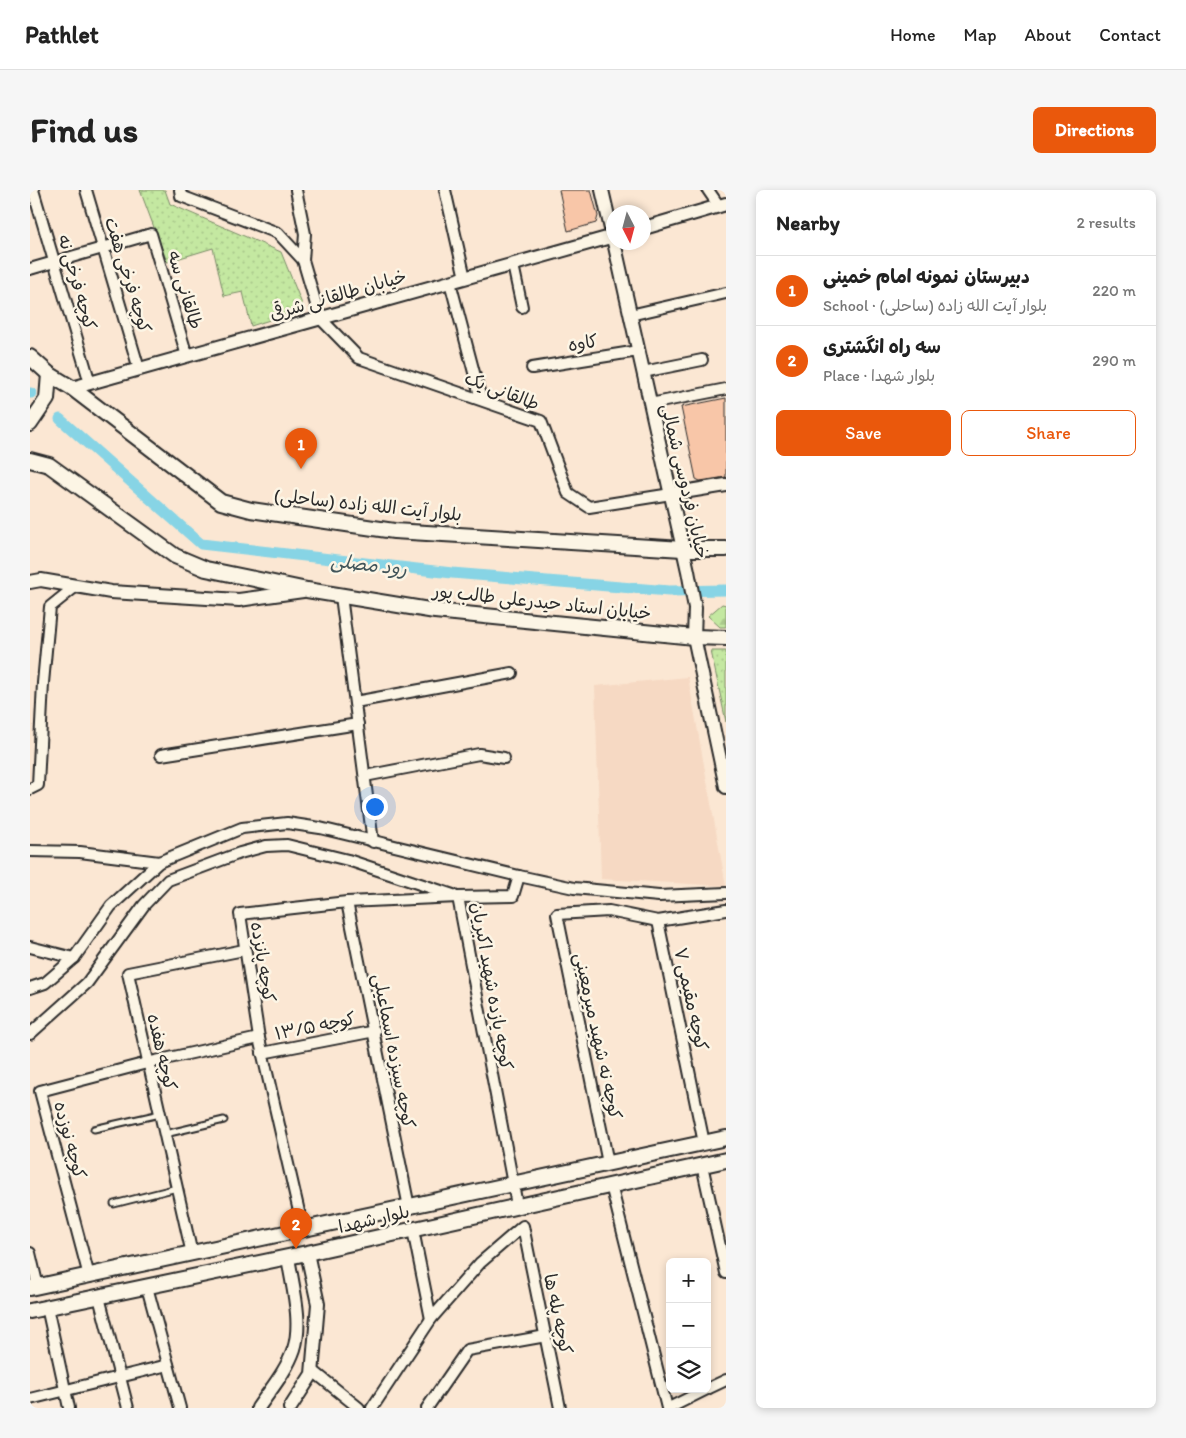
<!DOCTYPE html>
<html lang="en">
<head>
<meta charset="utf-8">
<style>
  :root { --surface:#fff; --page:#f6f6f6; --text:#222; --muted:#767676; --line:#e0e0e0; --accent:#ea580c }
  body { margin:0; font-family:Itim,"Playpen Sans Arabic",sans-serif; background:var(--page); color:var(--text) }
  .controls { position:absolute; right:15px; bottom:15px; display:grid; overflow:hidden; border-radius:8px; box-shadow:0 2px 8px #0003 }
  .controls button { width:45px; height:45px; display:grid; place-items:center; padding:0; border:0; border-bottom:1px solid var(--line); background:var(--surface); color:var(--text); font:25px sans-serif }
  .compass { position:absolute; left:576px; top:15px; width:45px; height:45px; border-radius:50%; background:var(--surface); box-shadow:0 2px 8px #0003; rotate:174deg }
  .you { position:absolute; left:344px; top:616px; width:18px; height:18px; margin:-12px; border:4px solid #fff; border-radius:50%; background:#1a73e8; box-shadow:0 0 0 8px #1a73e833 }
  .badge { display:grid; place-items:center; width:32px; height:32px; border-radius:50%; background:var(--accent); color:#fff; font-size:16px; font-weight:700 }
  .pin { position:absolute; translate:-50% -41px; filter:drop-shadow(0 1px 2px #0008) }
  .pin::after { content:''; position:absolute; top:26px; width:18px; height:15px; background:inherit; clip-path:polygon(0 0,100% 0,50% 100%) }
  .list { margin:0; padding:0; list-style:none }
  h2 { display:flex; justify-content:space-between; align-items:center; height:65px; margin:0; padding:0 20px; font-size:21px }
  h2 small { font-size:16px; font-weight:400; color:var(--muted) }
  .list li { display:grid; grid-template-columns:32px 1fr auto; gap:15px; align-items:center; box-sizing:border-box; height:70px; padding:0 20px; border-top:1px solid var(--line) }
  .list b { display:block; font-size:19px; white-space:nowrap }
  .list p { margin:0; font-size:16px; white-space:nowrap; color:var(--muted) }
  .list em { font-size:16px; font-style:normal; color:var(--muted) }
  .actions { display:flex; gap:10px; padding:15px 20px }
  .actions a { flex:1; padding:11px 0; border:1px solid var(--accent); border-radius:8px; text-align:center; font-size:18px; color:var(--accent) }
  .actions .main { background:var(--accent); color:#fff }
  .icon { flex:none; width:28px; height:28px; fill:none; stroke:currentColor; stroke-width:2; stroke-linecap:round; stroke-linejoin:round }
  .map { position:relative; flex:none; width:696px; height:1218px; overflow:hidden; border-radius:8px }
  header { display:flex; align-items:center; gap:30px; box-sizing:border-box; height:70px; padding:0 25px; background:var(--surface); border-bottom:1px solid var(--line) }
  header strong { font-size:24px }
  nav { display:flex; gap:28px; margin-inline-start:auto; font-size:18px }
  .intro { display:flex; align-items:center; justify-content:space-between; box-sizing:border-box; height:120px; padding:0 30px }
  h1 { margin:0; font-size:35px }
  .button { padding:12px 22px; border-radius:8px; background:var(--accent); color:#fff; font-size:18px; font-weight:700 }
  main { display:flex; gap:30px; padding:0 30px }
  aside { flex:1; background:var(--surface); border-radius:8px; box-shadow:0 2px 8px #0003 }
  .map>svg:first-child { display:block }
</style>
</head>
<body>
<header>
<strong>Pathlet</strong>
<nav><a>Home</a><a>Map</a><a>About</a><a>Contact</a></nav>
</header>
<div class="intro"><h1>Find us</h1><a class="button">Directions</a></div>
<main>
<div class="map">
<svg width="696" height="1218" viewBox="0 0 696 1218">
  <defs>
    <pattern id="forest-firs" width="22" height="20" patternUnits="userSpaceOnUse" patternTransform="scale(1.25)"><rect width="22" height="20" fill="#c4e8a1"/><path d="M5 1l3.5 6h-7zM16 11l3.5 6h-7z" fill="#a9c78b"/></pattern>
    <pattern id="park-dots" width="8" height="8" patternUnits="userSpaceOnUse" patternTransform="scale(1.25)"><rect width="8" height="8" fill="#c4e8a1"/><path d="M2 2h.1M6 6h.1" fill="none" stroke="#a9c78b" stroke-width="1.8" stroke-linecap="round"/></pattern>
  </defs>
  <rect width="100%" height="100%" fill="#fbe7d3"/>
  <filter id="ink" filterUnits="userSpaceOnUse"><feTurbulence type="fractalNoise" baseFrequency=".02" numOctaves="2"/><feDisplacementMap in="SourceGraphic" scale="10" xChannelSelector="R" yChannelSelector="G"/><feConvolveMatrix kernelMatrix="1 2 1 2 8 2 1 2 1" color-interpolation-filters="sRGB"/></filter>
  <g filter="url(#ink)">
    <path fill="#f6d9c3" d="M 658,487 L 696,696 L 571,689 L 565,496 Z"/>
    <path fill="url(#forest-firs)" stroke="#788a66" d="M 692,414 L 696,415 L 696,437 L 690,437 L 678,426 Z"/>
    <g fill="url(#park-dots)" stroke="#788a66">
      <path d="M 110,0 L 135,0 L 140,14 L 251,62 L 274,119 L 221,136 L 213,102 L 194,106 L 183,58 L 137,72 Z"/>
      <path d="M 681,461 L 696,461 L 696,532 Z"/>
    </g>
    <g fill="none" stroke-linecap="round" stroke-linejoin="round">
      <g stroke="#87d4e5" stroke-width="11">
        <path d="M 0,203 L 1,203"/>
        <path d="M 30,229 L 171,354 L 422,383 L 639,401 L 696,400"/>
      </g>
    </g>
    <g fill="#f8c6a8" stroke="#2b2b2b">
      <path d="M 529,0 L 561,0 L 568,26 L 566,33 L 538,41 Z"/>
      <path d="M 696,208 L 696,287 L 670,291 L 666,289 L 651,217 Z"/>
    </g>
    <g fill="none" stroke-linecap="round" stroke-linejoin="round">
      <defs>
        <g id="service">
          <path d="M 64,939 L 130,924"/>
          <path d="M 135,944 L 194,930"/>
          <path d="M 84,1014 L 147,998"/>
        </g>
        <g id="minor">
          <path d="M 3,0 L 60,193"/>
          <path d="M 56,0 L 109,179"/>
          <path d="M 150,0 L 151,6 L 248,43 L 273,70"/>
          <path d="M 266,0 L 275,44 L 273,70 L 290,128 L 329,168 L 511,231 L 538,303 L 559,317 L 641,304"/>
          <path d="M 415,0 L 435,88"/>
          <path d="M 678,0 L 689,16"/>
          <path d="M 483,75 L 492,117"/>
          <path d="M 0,79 L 121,44 L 157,166"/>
          <path d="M 420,92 L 451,209"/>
          <path d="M 600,125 L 696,103"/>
          <path d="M 502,178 L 608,161"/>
          <path d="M 613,182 L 672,170"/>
          <path d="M 620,214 L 696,199"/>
          <path d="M 311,406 L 343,652"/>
          <path d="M 325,512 L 482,483"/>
          <path d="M 131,565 L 328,534"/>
          <path d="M 335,586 L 449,564 L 474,568"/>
          <path d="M 0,599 L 8,595 L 13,493 L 20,417 L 46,396"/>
          <path d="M 0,661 L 50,662 L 129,672"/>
          <path d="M 317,712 L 379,1017"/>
          <path d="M 628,731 L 674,953"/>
          <path d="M 0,757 L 44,768"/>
          <path d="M 0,798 L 15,793 L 44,768 L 81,716 L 129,672 L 212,638 L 257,633 L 290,638 L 489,686"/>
          <path d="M 0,844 L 57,793 L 114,715 L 138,690 L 210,663 L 236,656 L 257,655 L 318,670 L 423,705"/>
          <path d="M 232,863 L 345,841"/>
          <path d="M 578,973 L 527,724 L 579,721 L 628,731 L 696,720"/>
          <path d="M 672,975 L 696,1083"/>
          <path d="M 581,995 L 637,1218"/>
          <path d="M 487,1015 L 428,707 L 483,706 L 489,686 L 544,698 L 629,706 L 696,703"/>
          <path d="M 273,1039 L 229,848 L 210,724 L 317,712 L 428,707"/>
          <path d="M 383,1040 L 401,1129"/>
          <path d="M 0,1063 L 8,1097"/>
          <path d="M 162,1064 L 98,783 L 214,760"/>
          <path d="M 59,1086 L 10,901 L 117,873 L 229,848"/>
          <path d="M 117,1097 L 150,1218"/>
          <path d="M 69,1107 L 98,1218"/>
          <path d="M 17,1117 L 39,1218"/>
          <path d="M 282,1180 L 329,1218"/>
          <path d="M 677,1199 L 696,1190"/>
          <path d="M 0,1209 L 138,1175"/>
          <path d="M 342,1218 L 401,1129 L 450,1073 L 493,1036 L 530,1218"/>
          <path d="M 397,1218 L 437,1160 L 516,1146"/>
          <path d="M 639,1218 L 677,1199"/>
        </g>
        <g id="tertiary">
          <path d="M 572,0 L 584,52"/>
          <path d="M 614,38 L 696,14"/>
          <path d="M 584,52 L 658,381 L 665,418 L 664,447 L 696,597"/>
          <path d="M 42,198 L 584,46"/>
          <path d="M 641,304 L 696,295"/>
          <path d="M 0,392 L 11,390 L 81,402 L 209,410 L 273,401"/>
          <path d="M 228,1218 C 241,1199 257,1180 264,1159 C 273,1131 262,1095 258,1067"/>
          <path d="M 260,1218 L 282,1184 L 288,1114 L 277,1063"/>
        </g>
        <g id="secondary">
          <path d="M 0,167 L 19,184 L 42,198 L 191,312 L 221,320 L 364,341 L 653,359 L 696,359"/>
          <path d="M 0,234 L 17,209 L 19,184"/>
          <path d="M 0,270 L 19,275 L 145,366 L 176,379 L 277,400 L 405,421 L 664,447 L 696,448"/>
          <path d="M 0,1098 L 696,948"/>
          <path d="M 0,1121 L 277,1063 L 696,970"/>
        </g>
      </defs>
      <use href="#service" stroke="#2b2b2b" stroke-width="9"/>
      <use href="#minor" stroke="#2b2b2b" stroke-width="14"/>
      <use href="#tertiary" stroke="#2b2b2b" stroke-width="16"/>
      <use href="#secondary" stroke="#2b2b2b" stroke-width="18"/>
      <use href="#service" stroke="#fcf5e5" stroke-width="5"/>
      <use href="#minor" stroke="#fcf5e5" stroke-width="10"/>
      <use href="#tertiary" stroke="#fcf5e5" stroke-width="12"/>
      <use href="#secondary" stroke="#fcf5e5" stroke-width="14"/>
    </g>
  </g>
  <g text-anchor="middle" stroke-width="5" stroke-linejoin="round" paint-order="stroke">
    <g font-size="18" fill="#2b2b2b" stroke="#fcf5e5">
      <text transform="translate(98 85) rotate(73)" y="6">کوچه فرخی هفت</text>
      <text transform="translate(47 92) rotate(74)" y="6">کوچه فرخی نه</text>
      <text transform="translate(155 100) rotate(73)" y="6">طالقانی سه</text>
      <text transform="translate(308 105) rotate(-16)" y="6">خیابان طالقانی شرقی</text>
      <text transform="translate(553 153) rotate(-9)" y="6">کاوه</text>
      <text transform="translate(472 201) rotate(21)" y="6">طالقانی یک</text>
      <text transform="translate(655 291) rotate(77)" y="6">خیابان فردوسی شمالی</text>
      <text transform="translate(338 315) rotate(6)" y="6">بلوار آیت الله زاده (ساحلی)</text>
      <text transform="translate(512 412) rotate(6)" y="6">خیابان استاد حیدرعلی طالب پور</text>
      <text transform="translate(233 772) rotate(81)" y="6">کوچه پانزده</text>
      <text transform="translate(462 796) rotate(80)" y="6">کوچه یازده شهید اکبریان</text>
      <text transform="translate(661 809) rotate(78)" y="6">کوچه مقیمی ۷</text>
      <text transform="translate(285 836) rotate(-11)" y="6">کوچه ۱۳/۵</text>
      <text transform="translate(568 846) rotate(78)" y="6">کوچه نه شهید میرمعینی</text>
      <text transform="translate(364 861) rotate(79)" y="6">کوچه سیزده اسماعیلی</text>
      <text transform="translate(132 862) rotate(77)" y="6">کوچه هفده</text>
      <text transform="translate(40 950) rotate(75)" y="6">کوچه نوزده</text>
      <text transform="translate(344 1029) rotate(-13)" y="6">بلوار شهدا</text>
      <text transform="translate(528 1124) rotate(78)" y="6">کوچه پله ها</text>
    </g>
    <g font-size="19" font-style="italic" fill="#42555a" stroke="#fcf5e5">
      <text transform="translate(339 374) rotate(7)" y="7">رود مصلی</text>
    </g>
  </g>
</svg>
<div class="controls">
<button>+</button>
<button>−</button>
<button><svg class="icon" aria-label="layers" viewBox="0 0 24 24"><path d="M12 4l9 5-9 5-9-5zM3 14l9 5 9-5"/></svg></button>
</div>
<svg class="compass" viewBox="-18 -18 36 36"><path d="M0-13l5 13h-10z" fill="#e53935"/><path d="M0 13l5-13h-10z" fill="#767676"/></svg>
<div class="you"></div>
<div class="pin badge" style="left:271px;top:279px">1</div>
<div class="pin badge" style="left:266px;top:1059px">2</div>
</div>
<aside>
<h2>Nearby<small>2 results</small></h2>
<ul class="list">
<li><span class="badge">1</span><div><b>دبیرستان نمونه امام خمینی</b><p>School · بلوار آیت الله زاده (ساحلی)</p></div><em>220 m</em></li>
<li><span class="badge">2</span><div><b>سه راه انگشتری</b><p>Place · بلوار شهدا</p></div><em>290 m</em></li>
</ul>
<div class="actions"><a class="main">Save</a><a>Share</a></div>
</aside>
</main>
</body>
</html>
